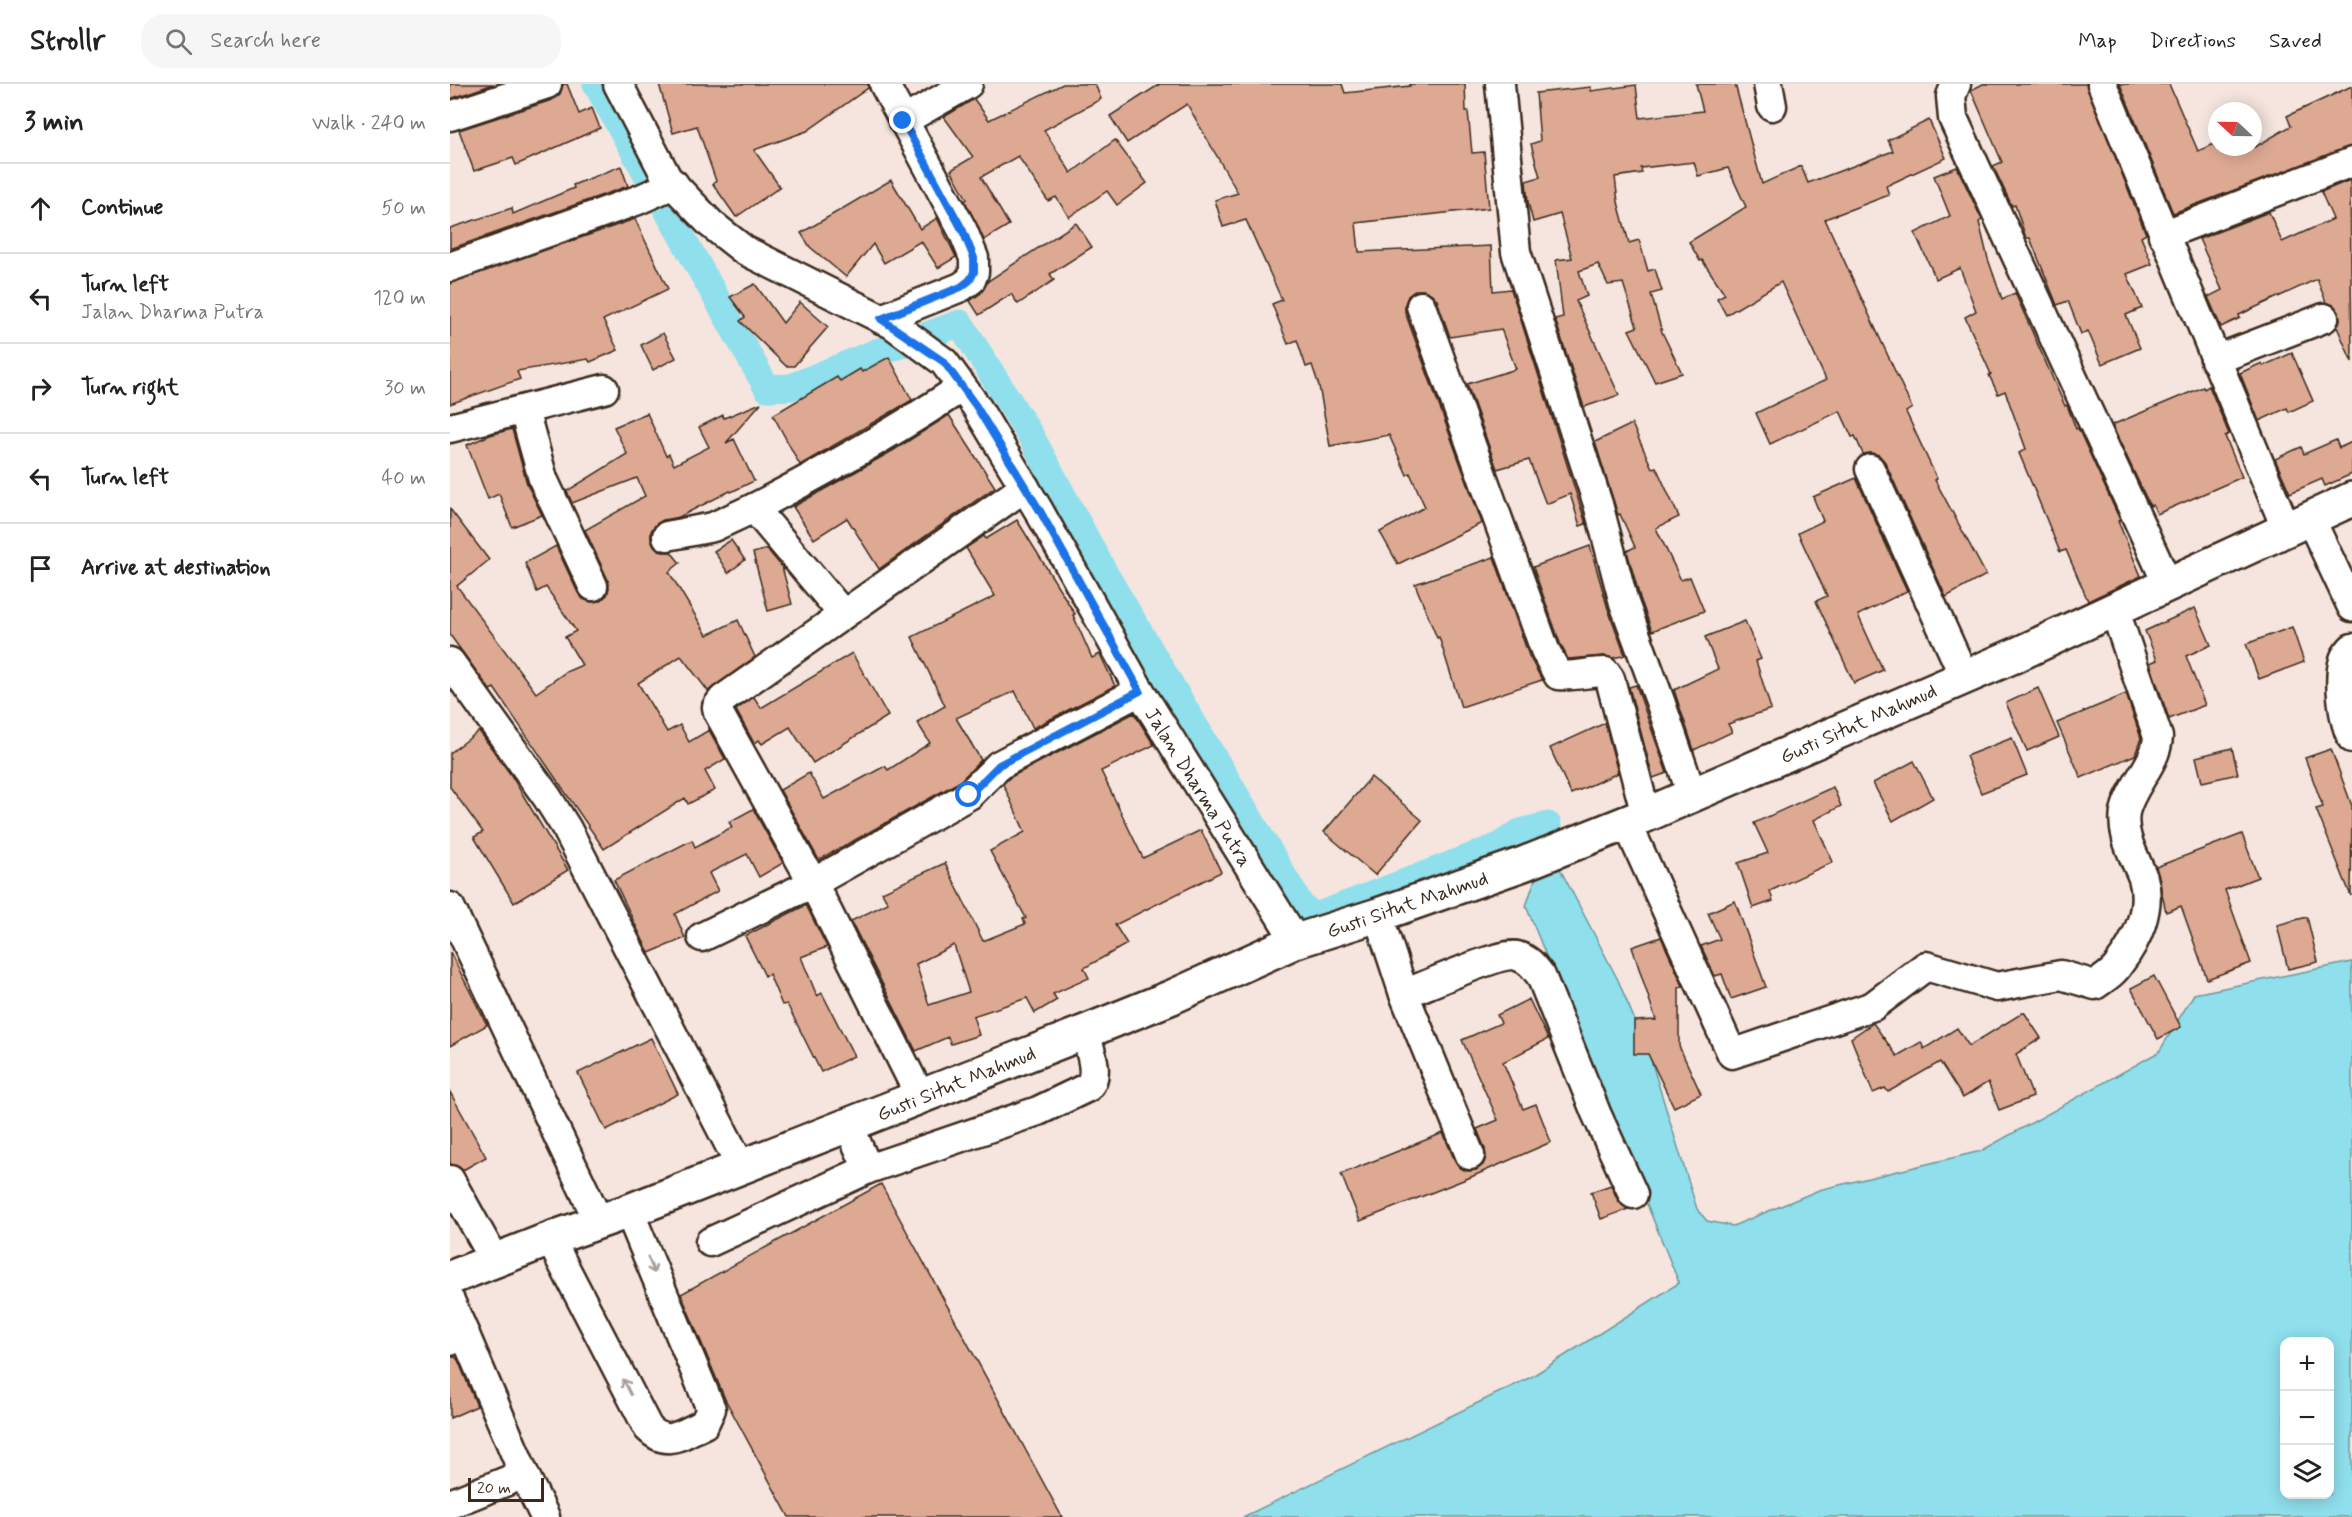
<!DOCTYPE html>
<html lang="en">
<head>
<meta charset="utf-8">
<style>
  :root { --surface:#fff; --page:#f6f6f6; --text:#222; --muted:#767676; --line:#e0e0e0 }
  body { margin:0; font-family:Mynerve,sans-serif; background:var(--page); color:var(--text) }
  .controls { position:absolute; right:18px; bottom:18px; display:grid; overflow:hidden; border-radius:12px; box-shadow:0 3px 15px #0003 }
  .controls button { width:54px; height:54px; display:grid; place-items:center; padding:0; border:0; border-bottom:2px solid var(--line); background:var(--surface); color:var(--text); font:30px sans-serif }
  .compass { position:absolute; left:1758px; top:18px; width:54px; height:54px; border-radius:50%; background:var(--surface); box-shadow:0 3px 15px #0003; rotate:292deg }
  .scale { position:absolute; left:18px; bottom:15px; width:76px; box-sizing:border-box; padding-left:6px; border:3px solid #3b2a1e; border-top:0; font-size:16px; line-height:21px; white-space:nowrap; color:#3b2a1e; -webkit-text-stroke:4px #fff; paint-order:stroke }
  .stop { position:absolute; width:18px; height:18px; margin:-14px; border:4px solid #1a73e8; border-radius:50%; background:#fff }
  .stop.end { background:#1a73e8; border-color:#fff; box-shadow:0 2px 6px #0008 }
  .list { margin:0; padding:0; list-style:none }
  h2 { display:flex; justify-content:space-between; align-items:center; height:78px; margin:0; padding:0 24px; font-size:26px }
  h2 small { font-size:20px; font-weight:400; color:var(--muted) }
  .list li { display:grid; grid-template-columns:39px 1fr auto; gap:18px; align-items:center; box-sizing:border-box; height:90px; padding:0 24px; border-top:2px solid var(--line) }
  .list b { display:block; font-size:22px; white-space:nowrap }
  .list p { margin:0; font-size:20px; white-space:nowrap; color:var(--muted) }
  .list em { font-size:20px; font-style:normal; color:var(--muted) }
  .icon { flex:none; width:33px; height:33px; fill:none; stroke:currentColor; stroke-width:2; stroke-linecap:round; stroke-linejoin:round }
  .map { position:relative; flex:none; width:1902px; height:1433px; overflow:hidden }
  header { display:flex; align-items:center; gap:36px; box-sizing:border-box; height:84px; padding:0 30px; background:var(--surface); border-bottom:2px solid var(--line) }
  header strong { font-size:28px }
  nav { display:flex; gap:33px; margin-inline-start:auto; font-size:21px }
  .search { width:420px; height:54px; background:var(--page); display:flex; align-items:center; gap:15px; box-sizing:border-box; padding:0 21px; border-radius:24px; color:var(--muted); font-size:22px }
  main { display:flex }
  aside { flex:1; background:var(--surface) }
  .map>svg:first-child { display:block }
</style>
</head>
<body>
<header>
<strong>Strollr</strong>
<div class="search"><svg class="icon" aria-label="search" viewBox="0 0 24 24"><circle cx="10" cy="10" r="6"/><path d="M15 15l6 6"/></svg>Search here</div>
<nav><a>Map</a><a>Directions</a><a>Saved</a></nav>
</header>
<main>
<aside>
<h2>3 min<small>Walk · 240 m</small></h2>
<ul class="list">
<li><svg class="icon" aria-label="ahead" viewBox="0 0 24 24"><path d="M12 20V5M6 11l6-6 6 6"/></svg><div><b>Continue</b></div><em>50 m</em></li>
<li><svg class="icon" aria-label="left" viewBox="0 0 24 24"><path d="M17 20v-9H6M10 6l-5 5 5 5"/></svg><div><b>Turn left</b><p>Jalan Dharma Putra</p></div><em>120 m</em></li>
<li><svg class="icon" aria-label="right" viewBox="0 0 24 24"><path d="M7 20v-9h11M14 6l5 5-5 5"/></svg><div><b>Turn right</b></div><em>30 m</em></li>
<li><svg class="icon" aria-label="left" viewBox="0 0 24 24"><path d="M17 20v-9H6M10 6l-5 5 5 5"/></svg><div><b>Turn left</b></div><em>40 m</em></li>
<li><svg class="icon" aria-label="arrive" viewBox="0 0 24 24"><path d="M6 21V4h12l-3 4 3 4H6"/></svg><div><b>Arrive at destination</b></div></li>
</ul>
</aside>
<div class="map">
<svg width="1902" height="1433" viewBox="0 0 1902 1433">
  <rect width="100%" height="100%" fill="#f5e5de"/>
  <filter id="ink" filterUnits="userSpaceOnUse"><feTurbulence type="fractalNoise" baseFrequency=".0167" numOctaves="2"/><feDisplacementMap in="SourceGraphic" scale="12" xChannelSelector="R" yChannelSelector="G"/><feConvolveMatrix kernelMatrix="1 2 1 2 8 2 1 2 1" color-interpolation-filters="sRGB"/></filter>
  <g filter="url(#ink)">
    <path fill="#8fdfec" stroke="#6d979a" stroke-width="1.5" fill-rule="evenodd" d="M 1097,760 L 1168,896 L 1200,973 L 1247,1125 L 1257,1137 L 1283,1142 L 1369,1106 L 1531,1067 L 1709,968 L 1744,910 L 1902,878 L 1902,1433 L 793,1433 L 1081,1293 L 1229,1199 L 1076,822 ZM 1834,1258 L 1880,1258 L 1880,1410 L 1834,1410 Z"/>
    <g fill="none" stroke-linecap="round" stroke-linejoin="round">
      <path stroke="#8fdfec" stroke-width="27" d="M 146,0 L 317,304 L 341,303 L 429,267 L 451,261 L 510,239 L 582,354 L 654,488 L 852,823 L 866,832 L 1049,762 L 1070,748 L 1098,741 L 1097,760"/>
    </g>
    <g fill="#dda992" stroke="#3b2a1e" stroke-width="1.5" fill-rule="evenodd">
      <path d="M 0,0 L 44,0 L 0,15 Z"/>
      <path d="M 113,0 L 117,0 L 129,30 L 142,24 L 150,44 L 66,81 L 63,74 L 24,87 L 9,46 L 102,16 L 110,10 Z"/>
      <path d="M 209,0 L 418,0 L 418,4 L 357,47 L 304,66 L 330,103 L 286,133 L 263,100 L 266,97 L 247,42 L 223,49 Z"/>
      <path d="M 613,0 L 645,0 L 651,15 L 594,46 L 621,89 L 665,56 L 697,99 L 667,121 L 657,107 L 619,133 L 606,113 L 598,117 L 568,72 L 531,93 L 559,141 L 534,156 L 515,117 L 517,115 L 501,86 L 523,73 L 494,33 L 524,15 L 539,36 Z"/>
      <path d="M 710,0 L 892,0 L 895,9 L 960,2 L 960,0 L 1015,0 L 1016,27 L 1018,27 L 1022,69 L 1034,68 L 1039,124 L 906,139 L 909,168 L 1041,162 L 1043,207 L 1061,205 L 1136,440 L 1130,442 L 1120,410 L 1096,420 L 1079,376 L 1047,385 L 1017,300 L 1066,285 L 1051,245 L 1000,253 L 987,216 L 982,210 L 974,206 L 966,206 L 958,212 L 955,220 L 955,228 L 1032,439 L 948,480 L 930,448 L 975,423 L 960,389 L 957,391 L 939,351 L 880,362 L 869,302 L 862,281 L 856,283 L 847,256 L 838,260 L 822,220 L 832,216 L 796,136 L 773,143 L 765,116 L 788,109 L 737,20 L 677,59 L 660,32 Z"/>
      <path d="M 1246,0 L 1285,0 L 1312,100 L 1351,82 L 1358,99 L 1443,67 L 1438,56 L 1479,36 L 1496,74 L 1436,102 L 1439,111 L 1375,135 L 1462,324 L 1456,328 L 1487,395 L 1485,396 L 1536,491 L 1496,513 L 1435,378 L 1429,371 L 1421,369 L 1413,370 L 1405,352 L 1402,353 L 1390,327 L 1320,360 L 1306,329 L 1376,296 L 1331,198 L 1276,231 L 1267,214 L 1275,210 L 1252,176 L 1250,177 L 1239,158 L 1296,123 L 1278,84 L 1248,92 L 1244,78 L 1191,84 L 1192,89 L 1165,93 L 1168,118 L 1179,159 L 1189,156 L 1198,187 L 1205,185 L 1212,207 L 1201,210 L 1212,248 L 1232,289 L 1205,298 L 1179,246 L 1187,243 L 1173,199 L 1158,201 L 1148,180 L 1129,187 L 1137,212 L 1126,217 L 1169,311 L 1134,323 L 1105,235 L 1113,233 L 1106,176 L 1122,174 L 1110,130 L 1083,138 L 1078,118 L 1076,97 L 1090,93 L 1081,60 L 1090,57 L 1086,9 L 1141,3 L 1141,7 L 1186,1 L 1190,34 L 1253,27 Z"/>
      <path d="M 1533,0 L 1636,0 L 1696,150 L 1691,153 L 1702,180 L 1677,190 L 1692,224 L 1676,231 L 1690,264 L 1652,280 L 1638,247 L 1631,250 L 1618,217 L 1607,221 L 1580,154 L 1576,154 L 1565,121 L 1562,122 L 1543,82 L 1552,78 L 1521,6 Z"/>
      <path d="M 1670,0 L 1719,0 L 1748,67 L 1764,60 L 1765,63 L 1805,63 L 1841,42 L 1837,32 L 1902,2 L 1902,62 L 1723,129 Z"/>
      <path d="M 171,82 L 178,102 L 0,165 L 0,144 L 62,124 L 63,130 L 124,104 L 123,101 Z"/>
      <path d="M 1507,83 L 1532,136 L 1529,138 L 1538,175 L 1552,215 L 1565,209 L 1615,322 L 1617,321 L 1626,345 L 1628,344 L 1670,436 L 1668,437 L 1691,492 L 1638,517 L 1616,466 L 1610,468 L 1569,369 L 1576,365 L 1555,307 L 1548,310 L 1539,291 L 1541,290 L 1515,233 L 1526,227 L 1510,184 L 1486,195 L 1465,149 L 1500,132 L 1484,92 Z"/>
      <path d="M 441,96 L 470,145 L 487,134 L 506,173 L 488,184 L 471,157 L 434,179 L 423,160 L 396,193 L 360,163 L 351,149 Z"/>
      <path d="M 1900,96 L 1902,278 L 1887,243 L 1890,236 L 1889,228 L 1884,221 L 1876,218 L 1867,195 L 1789,231 L 1790,234 L 1771,243 L 1758,213 L 1772,206 L 1749,155 L 1819,128 L 1832,158 L 1883,135 L 1871,108 Z"/>
      <path d="M 185,135 L 218,205 L 153,236 L 168,266 L 140,278 L 138,275 L 67,287 L 70,295 L 0,320 L 0,199 Z"/>
      <path d="M 626,139 L 642,163 L 600,190 L 604,196 L 568,220 L 561,210 L 529,231 L 520,217 L 531,209 L 538,197 Z"/>
      <path d="M 305,200 L 333,239 L 350,218 L 378,243 L 344,282 L 336,282 L 290,237 L 295,233 L 280,213 Z"/>
      <path d="M 213,249 L 226,274 L 203,286 L 191,261 Z"/>
      <path d="M 1842,269 L 1863,317 L 1839,328 L 1837,324 L 1809,337 L 1790,289 L 1812,279 L 1813,282 Z"/>
      <path d="M 439,273 L 462,316 L 350,381 L 323,331 L 387,293 L 390,297 L 410,285 L 412,288 Z"/>
      <path d="M 1759,302 L 1779,350 L 1775,352 L 1792,393 L 1707,430 L 1703,421 L 1700,422 L 1662,341 L 1753,303 L 1754,305 Z"/>
      <path d="M 311,319 L 276,359 L 284,355 L 304,397 L 281,408 L 280,407 L 229,433 L 213,436 L 206,440 L 201,447 L 201,456 L 205,463 L 212,468 L 221,468 L 230,479 L 219,488 L 257,551 L 288,536 L 305,573 L 258,607 L 231,572 L 188,599 L 217,648 L 230,641 L 239,658 L 259,646 L 275,675 L 255,687 L 265,706 L 238,720 L 235,714 L 154,765 L 44,604 L 40,606 L 0,551 L 0,425 L 39,476 L 7,502 L 86,609 L 116,588 L 132,581 L 115,553 L 126,547 L 96,503 L 87,508 L 75,479 L 106,462 L 128,509 L 133,515 L 141,518 L 150,517 L 157,511 L 159,504 L 158,496 L 135,446 L 195,412 L 187,394 L 122,419 L 117,407 L 177,370 L 164,343 L 197,329 L 216,372 L 219,370 L 224,381 L 259,363 L 249,343 L 273,331 L 274,334 Z"/>
      <path d="M 499,331 L 545,403 L 429,485 L 397,434 L 364,455 L 343,423 L 444,366 Z"/>
      <path d="M 1182,340 L 1202,384 L 1206,383 L 1229,433 L 1206,444 L 1231,496 L 1240,493 L 1254,527 L 1202,547 L 1190,514 L 1177,467 L 1185,463 L 1170,430 L 1168,431 L 1145,358 Z"/>
      <path d="M 62,345 L 77,400 L 92,431 L 62,443 L 49,410 L 38,415 L 17,361 L 40,351 Z"/>
      <path d="M 1886,356 L 1889,364 L 1902,358 L 1902,390 L 1875,402 L 1872,395 L 1840,409 L 1825,375 L 1851,363 L 1854,370 Z"/>
      <path d="M 1406,394 L 1457,507 L 1408,531 L 1433,586 L 1404,599 L 1366,517 L 1377,512 L 1348,449 L 1373,437 L 1363,413 Z"/>
      <path d="M 567,436 L 625,530 L 623,531 L 642,574 L 650,570 L 665,602 L 583,644 L 565,607 L 506,634 L 531,676 L 509,698 L 369,776 L 330,706 L 359,689 L 374,715 L 435,682 L 438,686 L 480,659 L 467,638 L 495,622 L 462,553 L 545,512 L 516,464 L 534,452 L 536,455 Z"/>
      <path d="M 281,456 L 295,476 L 278,489 L 264,467 Z"/>
      <path d="M 1140,462 L 1158,525 L 1175,571 L 1164,574 L 1154,572 L 1118,575 L 1110,559 L 1083,483 Z"/>
      <path d="M 317,465 L 332,483 L 342,520 L 318,527 L 303,469 Z"/>
      <path d="M 1044,473 L 1079,572 L 1092,596 L 1011,623 L 989,553 L 987,554 L 965,500 Z"/>
      <path d="M 1745,524 L 1761,561 L 1736,572 L 1755,621 L 1719,635 L 1700,579 L 1707,576 L 1695,547 Z"/>
      <path d="M 1295,537 L 1311,575 L 1306,577 L 1321,625 L 1278,640 L 1282,648 L 1244,666 L 1224,606 L 1268,585 L 1255,553 Z"/>
      <path d="M 1842,543 L 1854,578 L 1809,595 L 1796,560 Z"/>
      <path d="M 402,569 L 438,632 L 363,679 L 340,643 L 312,660 L 309,656 L 304,659 L 286,626 L 304,613 L 311,624 Z"/>
      <path d="M 1186,601 L 1217,689 L 1203,694 L 1179,603 Z"/>
      <path d="M 1588,604 L 1609,653 L 1577,667 L 1556,619 Z"/>
      <path d="M 1676,610 L 1691,654 L 1685,671 L 1631,694 L 1607,639 Z"/>
      <path d="M 684,629 L 704,661 L 651,687 L 693,774 L 751,746 L 771,788 L 665,841 L 677,860 L 634,884 L 639,894 L 603,910 L 607,916 L 585,929 L 577,914 L 523,932 L 529,951 L 501,960 L 498,953 L 466,967 L 401,837 L 438,819 L 432,808 L 495,779 L 533,857 L 575,840 L 573,835 L 576,834 L 540,767 L 575,748 L 553,700 L 559,694 ZM 504,861 L 519,908 L 479,921 L 466,880 Z"/>
      <path d="M 1155,639 L 1168,689 L 1121,710 L 1100,664 Z"/>
      <path d="M 29,647 L 61,691 L 118,786 L 64,819 L 24,753 L 33,748 L 0,703 L 0,669 Z"/>
      <path d="M 1562,654 L 1577,691 L 1531,709 L 1516,672 Z"/>
      <path d="M 1782,664 L 1788,690 L 1752,698 L 1746,673 Z"/>
      <path d="M 1881,665 L 1902,722 L 1901,812 L 1866,725 L 1873,723 L 1855,674 Z"/>
      <path d="M 1464,677 L 1483,714 L 1443,737 L 1423,699 Z"/>
      <path d="M 921,693 L 972,736 L 925,791 L 874,748 Z"/>
      <path d="M 1383,703 L 1391,722 L 1364,736 L 1383,778 L 1320,807 L 1323,817 L 1303,824 L 1288,779 L 1318,769 L 1304,739 Z"/>
      <path d="M 303,725 L 333,779 L 309,793 L 297,770 L 259,789 L 268,807 L 225,830 L 235,854 L 199,869 L 164,796 L 242,756 L 245,763 L 282,743 L 279,738 Z"/>
      <path d="M 1792,750 L 1808,793 L 1775,806 L 1801,879 L 1757,895 L 1731,822 L 1716,828 L 1706,783 Z"/>
      <path d="M 1285,817 L 1316,903 L 1281,915 L 1272,890 L 1265,892 L 1251,862 L 1270,855 L 1258,829 Z"/>
      <path d="M 356,821 L 377,863 L 351,873 L 367,912 L 372,909 L 404,972 L 371,988 L 337,920 L 332,921 L 319,890 L 315,892 L 295,852 Z"/>
      <path d="M 1857,833 L 1868,878 L 1838,885 L 1827,841 Z"/>
      <path d="M 1211,853 L 1233,902 L 1229,904 L 1229,962 L 1251,1010 L 1224,1023 L 1198,970 L 1184,970 L 1184,937 L 1206,936 L 1182,863 Z"/>
      <path d="M 0,868 L 37,941 L 0,962 Z"/>
      <path d="M 1704,892 L 1731,943 L 1708,955 L 1681,904 Z"/>
      <path d="M 1079,915 L 1098,955 L 1053,978 L 1073,1025 L 1086,1020 L 1101,1058 L 1021,1093 L 910,1137 L 891,1090 L 993,1049 L 1005,1077 L 1010,1084 L 1017,1087 L 1026,1086 L 1033,1081 L 1036,1074 L 1035,1065 L 1027,1045 L 1048,1036 L 1012,956 L 1051,939 L 1047,931 Z"/>
      <path d="M 1574,928 L 1591,954 L 1566,970 L 1583,1013 L 1549,1026 L 1538,998 L 1513,1014 L 1490,978 L 1438,1008 L 1435,1004 L 1423,1009 L 1401,954 L 1423,939 L 1447,972 L 1471,958 L 1474,965 L 1507,944 L 1519,962 Z"/>
      <path d="M 201,954 L 228,1010 L 156,1046 L 128,989 Z"/>
      <path d="M 0,1008 L 36,1073 L 13,1086 L 8,1082 L 0,1080 Z"/>
      <path d="M 431,1100 L 612,1433 L 339,1433 L 275,1315 L 231,1210 Z"/>
      <path d="M 1161,1101 L 1168,1117 L 1178,1125 L 1151,1135 L 1141,1108 Z"/>
      <path d="M 0,1273 L 5,1273 L 8,1276 L 27,1322 L 0,1334 Z"/>
    </g>
    <g fill="none" stroke-linecap="round" stroke-linejoin="round">
      <defs>
        <g id="minor">
          <path d="M 168,0 L 217,94 L 261,140 L 294,166 L 442,240 L 494,278 L 526,322 L 589,427 L 690,607 L 846,857"/>
          <path d="M 1050,0 L 1066,168 L 1148,420 L 1174,519 L 1210,617 L 1242,711"/>
          <path d="M 1318,0 L 1322,22"/>
          <path d="M 1506,0 L 1501,12 L 1503,34 L 1718,501"/>
          <path d="M 1652,0 L 1836,444"/>
          <path d="M 0,32 L 97,0"/>
          <path d="M 453,37 L 518,0"/>
          <path d="M 1713,151 L 1902,78"/>
          <path d="M 0,183 L 188,116 L 224,100"/>
          <path d="M 971,222 L 1095,566 L 1108,591 C 1123,593 1139,588 1155,588 L 1160,595 L 1196,731"/>
          <path d="M 431,235 L 511,203 L 521,196 L 524,188 L 524,174 L 513,147 L 434,0"/>
          <path d="M 1765,276 L 1874,234"/>
          <path d="M 74,326 L 93,395 L 143,502"/>
          <path d="M 0,344 L 154,305"/>
          <path d="M 1420,385 L 1514,592"/>
          <path d="M 304,424 C 375,387 446,348 512,303"/>
          <path d="M 1860,434 L 1902,523"/>
          <path d="M 217,452 L 263,443 L 304,424 L 393,530"/>
          <path d="M 1902,564 C 1899,568 1895,571 1894,576 C 1888,596 1893,637 1902,654"/>
          <path d="M 0,578 L 97,713 L 117,745 L 291,1083"/>
          <path d="M 1177,739 L 1282,970 L 1423,922 L 1476,882 L 1547,903 L 1611,891 L 1645,901 C 1653,895 1664,889 1669,880 C 1687,857 1702,824 1693,794 C 1685,773 1671,752 1675,728 C 1681,701 1706,681 1708,653 L 1664,524"/>
          <path d="M 0,823 L 149,1138"/>
          <path d="M 928,831 L 954,910 L 1020,1071"/>
          <path d="M 252,853 L 363,799 L 519,711 L 549,681 L 690,607"/>
          <path d="M 954,910 C 973,903 1052,867 1067,872 C 1079,875 1084,883 1091,892 L 1146,1029 L 1183,1110"/>
          <path d="M 471,1014 L 363,799 L 268,628 L 267,623 L 273,615 L 575,403"/>
          <path d="M 418,1085 L 588,1027 L 638,1003 C 651,990 639,964 635,948"/>
          <path d="M 0,1096 L 45,1177"/>
          <path d="M 100,1155 L 198,1344 C 218,1364 231,1350 254,1340 L 261,1325 L 179,1127"/>
          <path d="M 260,1158 L 418,1085 L 399,1042"/>
          <path d="M 0,1217 L 15,1251 L 0,1257"/>
          <path d="M 15,1251 L 74,1390 L 95,1433"/>
          <path d="M 0,1420 L 74,1390"/>
        </g>
        <path id="highway" d="M 0,1194 L 100,1155 L 179,1127 L 635,948 L 722,913 L 846,857 L 928,831 L 1073,780 L 1196,731 L 1566,571 L 1902,415"/>
      </defs>
      <use href="#minor" stroke="#3b2a1e" stroke-width="33"/>
      <use href="#highway" stroke="#3b2a1e" stroke-width="38"/>
      <use href="#minor" stroke="#fff" stroke-width="28"/>
      <use href="#highway" stroke="#fff" stroke-width="33"/>
    </g>
    <defs><path id="oneway-shaft" d="M-6 0H5M1.5-3L5.5 0L1.5 3" fill="none" stroke-width="1.6" stroke-linecap="round" stroke-linejoin="round" transform="scale(1.5)"/></defs>
    <g stroke="#a79f9a">
      <use href="#oneway-shaft" transform="translate(201 1181) rotate(68)"/>
      <use href="#oneway-shaft" transform="translate(177 1303) rotate(-117)"/>
    </g>
  </g>
  <g fill="none" stroke-linecap="round" stroke-linejoin="round" filter="url(#ink)">
    <path stroke="#1a73e8" stroke-width="8" d="M 453,37 L 513,147 L 524,174 L 524,188 L 520,196 L 511,203 L 431,235 L 494,278 L 526,322 L 590,427 L 690,607 L 549,681 L 519,711"/>
  </g>
  <g text-anchor="middle" stroke-width="5" stroke-linejoin="round" paint-order="stroke">
    <g font-size="20" fill="#3b2a1e" stroke="#fff">
      <text transform="translate(1408 639) rotate(-24)" y="7">Gusti Situt Mahmud</text>
      <text transform="translate(749 703) rotate(58)" y="7">Jalan Dharma Putra</text>
      <text transform="translate(957 820) rotate(-19)" y="7">Gusti Situt Mahmud</text>
      <text transform="translate(506 999) rotate(-22)" y="7">Gusti Situt Mahmud</text>
    </g>
  </g>
</svg>
<div class="controls">
<button>+</button>
<button>−</button>
<button><svg class="icon" aria-label="layers" viewBox="0 0 24 24"><path d="M12 4l9 5-9 5-9-5zM3 14l9 5 9-5"/></svg></button>
</div>
<svg class="compass" viewBox="-18 -18 36 36"><path d="M0-13l5 13h-10z" fill="#e53935"/><path d="M0 13l5-13h-10z" fill="#767676"/></svg>
<div class="scale">20 m</div>
<div class="stop" style="left:519px;top:711px"></div>
<div class="stop end" style="left:453px;top:37px"></div>
</div>
</main>
</body>
</html>
